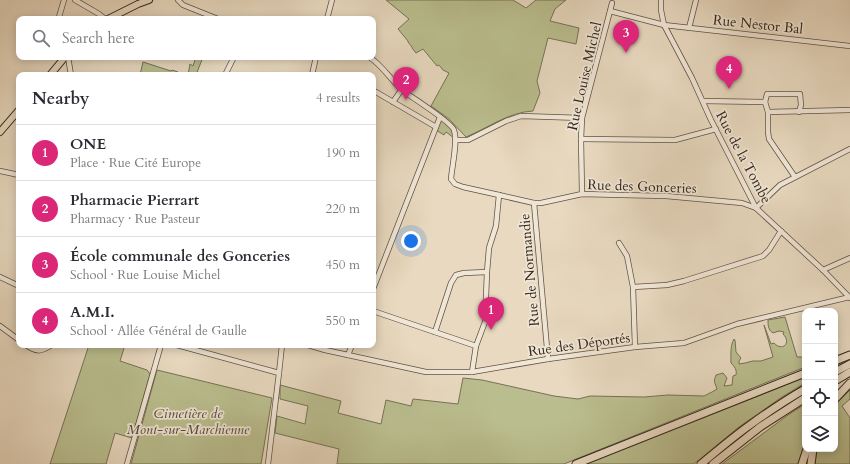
<!DOCTYPE html>
<html lang="en">
<head>
<meta charset="utf-8">
<style>
  :root { --surface:#fff; --page:#f7f7f7; --text:#2b2b33; --muted:#7c7c81; --line:#e1e1e2; --accent:#db2777 }
  body { margin:0; font-family:Cardo,serif; background:var(--page); color:var(--text) }
  .controls { position:absolute; right:12px; bottom:12px; display:grid; overflow:hidden; border-radius:8px; box-shadow:0 2px 10px #0003 }
  .controls button { width:36px; height:36px; display:grid; place-items:center; padding:0; border:0; border-bottom:1px solid var(--line); background:var(--surface); color:var(--text); font:20px sans-serif }
  .you { position:absolute; left:411px; top:241px; width:14px; height:14px; margin:-10px; border:3px solid #fff; border-radius:50%; background:#1a73e8; box-shadow:0 0 0 6px #1a73e833 }
  .badge { display:grid; place-items:center; width:26px; height:26px; border-radius:50%; background:var(--accent); color:#fff; font-size:13px; font-weight:700 }
  .pin { position:absolute; translate:-50% -33px; filter:drop-shadow(0 1px 2px #0008) }
  .pin::after { content:''; position:absolute; top:21px; width:14px; height:12px; background:inherit; clip-path:polygon(0 0,100% 0,50% 100%) }
  .list { margin:0; padding:0; list-style:none }
  h2 { display:flex; justify-content:space-between; align-items:center; height:52px; margin:0; padding:0 16px; font-size:17px }
  h2 small { font-size:13px; font-weight:400; color:var(--muted) }
  .list li { display:grid; grid-template-columns:26px 1fr auto; gap:12px; align-items:center; box-sizing:border-box; height:56px; padding:0 16px; border-top:1px solid var(--line) }
  .list b { display:block; font-size:15px; white-space:nowrap }
  .list p { margin:0; font-size:13px; white-space:nowrap; color:var(--muted) }
  .list em { font-size:13px; font-style:normal; color:var(--muted) }
  .icon { flex:none; width:22px; height:22px; fill:none; stroke:currentColor; stroke-width:2; stroke-linecap:round; stroke-linejoin:round }
  .map { position:relative; flex:none; width:850px; height:464px; overflow:hidden }
  .search { position:absolute; background:var(--surface); box-shadow:0 2px 10px #0003; left:16px; top:16px; width:360px; height:44px; display:flex; align-items:center; gap:10px; box-sizing:border-box; padding:0 14px; border-radius:8px; color:var(--muted); font-size:15px }
  .panel { position:absolute; background:var(--surface); box-shadow:0 2px 10px #0003; left:16px; top:72px; width:360px; height:276px; border-radius:8px }
  .map>svg:first-child { display:block }
</style>
</head>
<body>
<div class="map">
<svg width="850" height="464" viewBox="0 0 850 464">
  <rect width="100%" height="100%" fill="#e8d9c0"/>
  <filter id="stains"><feTurbulence type="fractalNoise" baseFrequency=".005" numOctaves="4"/><feColorMatrix values="0 0 0 0 .2 0 0 0 0 .09 0 0 0 0 .02 0 0 0 .5 -.17"/></filter>
  <radialGradient id="worn" r=".72"><stop offset=".6" stop-color="#630" stop-opacity="0"/><stop offset="1" stop-color="#630" stop-opacity=".3"/></radialGradient>
  <g fill="#babe8f" stroke="#767256">
    <path d="M 386,0 L 513,0 L 526,8 L 536,0 L 566,0 L 555,9 L 550,21 L 579,28 L 576,44 L 548,38 L 537,81 L 540,93 L 533,111 C 509,112 488,128 466,137 L 449,119 L 431,106 L 449,73 L 443,70 L 439,65 L 437,66 L 423,49 L 416,53 L 412,48 L 412,47 L 408,42 L 408,41 L 398,29 L 409,19 Z"/>
    <path d="M 196,57 L 203,57 L 196,75 L 188,75 L 190,64 L 193,66 Z"/>
    <path d="M 143,62 L 171,71 L 172,70 L 178,72 L 177,75 L 140,75 Z"/>
    <path d="M 441,120 L 454,132 L 454,138 L 446,132 L 444,135 L 436,130 Z"/>
    <path d="M 785,317 L 797,357 L 805,357 L 805,367 L 564,464 L 337,464 L 339,449 L 275,433 L 277,416 L 305,424 L 308,406 L 280,399 L 280,385 L 341,401 L 338,413 L 381,424 L 386,400 L 411,406 L 413,399 L 458,404 L 463,378 L 482,380 L 554,396 L 578,399 L 590,396 L 644,397 L 668,395 L 704,396 L 712,392 L 717,389 C 715,382 713,383 716,375 L 723,373 L 727,378 L 724,386 L 732,385 L 733,376 L 736,375 C 737,370 735,367 731,363 C 731,355 730,346 734,339 L 735,340 L 736,352 L 741,358 L 739,361 L 739,364 L 745,363 L 753,361 L 761,361 L 773,357 L 764,325 L 771,344 L 774,343 C 782,352 792,343 783,334 L 784,332 L 779,331 L 773,333 C 768,330 768,325 768,320 Z"/>
    <path d="M 89,345 L 125,345 L 120,361 L 147,370 L 150,374 L 132,438 L 115,433 L 106,464 L 50,464 Z"/>
    <path d="M 157,370 L 272,398 L 261,464 L 131,464 Z"/>
    <path d="M 805,375 L 805,383 L 782,397 L 739,427 L 694,464 L 585,464 Z"/>
    <path d="M 850,390 L 850,399 L 842,406 L 850,418 L 850,464 L 815,464 L 817,449 L 835,449 L 835,407 L 838,402 Z"/>
    <path d="M 805,404 L 805,445 L 799,464 L 722,464 L 788,415 Z"/>
  </g>
  <g fill="none" stroke-linecap="round" stroke-linejoin="round">
    <defs>
      <g id="minor">
        <path d="M 75,0 L 99,14 L 105,19"/>
        <path d="M 178,0 L 183,5 L 218,19"/>
        <path d="M 661,0 L 661,10 L 664,25 L 692,78 L 711,120 L 756,208 L 823,270 L 850,298"/>
        <path d="M 610,11 L 612,3"/>
        <path d="M 59,19 L 59,17 L 64,0"/>
        <path d="M 327,19 L 332,0"/>
        <path d="M 689,28 L 696,0"/>
        <path d="M 68,57 L 71,75"/>
        <path d="M 369,57 C 384,66 392,83 406,93 C 415,99 452,123 454,130 C 458,141 452,166 451,179 L 455,184 L 463,187 L 499,195 L 534,203 L 541,203 L 582,194 L 622,195 L 666,196 L 742,203 L 756,208"/>
        <path d="M 225,75 L 234,57"/>
        <path d="M 312,75 L 316,57"/>
        <path d="M 376,92 L 436,127"/>
        <path d="M 703,101 L 765,102"/>
        <path d="M 393,102 L 402,89"/>
        <path d="M 765,102 L 768,112 L 768,132 L 769,139 L 795,177"/>
        <path d="M 765,102 L 767,94 L 800,94 L 801,105 L 799,112"/>
        <path d="M 768,112 L 850,110"/>
        <path d="M 581,139 L 675,140 L 716,129"/>
        <path d="M 456,140 L 468,140 L 506,121 L 521,116 L 582,118"/>
        <path d="M 0,171 L 19,175"/>
        <path d="M 582,194 L 581,139 L 582,118 L 610,11 L 664,25 L 850,46"/>
        <path d="M 534,203 L 548,359"/>
        <path d="M 756,208 L 780,185 L 850,149"/>
        <path d="M 619,243 L 627,256 L 633,287 L 635,347"/>
        <path d="M 823,270 L 850,258"/>
        <path d="M 0,277 L 19,286"/>
        <path d="M 633,287 L 667,285 L 684,281 L 763,256 L 769,250 L 781,231"/>
        <path d="M 373,289 L 440,117"/>
        <path d="M 373,311 L 476,346"/>
        <path d="M 0,326 L 19,340"/>
        <path d="M 435,332 L 451,283 L 456,275 L 464,273 L 487,272"/>
        <path d="M 26,345 C 36,352 40,352 50,346"/>
        <path d="M 177,345 L 279,373"/>
        <path d="M 308,345 L 325,350 L 426,372 L 472,372 L 548,359 L 635,347 L 684,343 L 737,324 L 850,297"/>
        <path d="M 348,355 L 352,345"/>
        <path d="M 472,372 L 476,346 L 485,322 L 487,272 L 489,248 L 496,226 L 499,195"/>
        <path d="M 127,464 L 161,345"/>
        <path d="M 268,464 L 279,373 L 282,345"/>
      </g>
      <g id="major">
        <path d="M 108,19 L 138,4 L 149,0"/>
        <path d="M 50,75 L 65,57"/>
        <path d="M 0,132 L 19,110"/>
      </g>
      <g id="highway">
        <path d="M 835,361 L 850,355"/>
        <path d="M 835,372 L 850,364"/>
        <path d="M 835,381 L 850,372"/>
        <path d="M 835,399 L 850,383"/>
        <path d="M 576,464 L 805,373"/>
        <path d="M 701,464 C 717,451 733,437 750,425 C 768,412 786,400 805,389"/>
        <path d="M 713,464 L 760,427 L 805,398"/>
        <path d="M 802,464 L 807,449"/>
        <path d="M 811,464 L 813,449"/>
      </g>
    </defs>
    <use href="#minor" stroke="#605345" stroke-width="6"/>
    <use href="#major" stroke="#32261c" stroke-width="8"/>
    <use href="#highway" stroke="#32261c" stroke-width="9"/>
    <use href="#minor" stroke="#f0e6d6" stroke-width="4.5"/>
    <use href="#major" stroke="#e8d9c0" stroke-width="6"/>
    <use href="#highway" stroke="#e8d9c0" stroke-width="7"/>
  </g>
  <g text-anchor="middle" stroke-width="3.5" stroke-linejoin="round" paint-order="stroke">
    <g font-size="14" fill="#32261c" stroke="#f0e6d6">
      <text transform="translate(758 24) rotate(6)" y="5">Rue Nestor Bal</text>
      <text transform="translate(584 76) rotate(-77)" y="5">Rue Louise Michel</text>
      <text transform="translate(744 157) rotate(62)" y="5">Rue de la Tombe</text>
      <text transform="translate(642 186) rotate(2)" y="5">Rue des Gonceries</text>
      <text transform="translate(529 270) rotate(-95)" y="5">Rue de Normandie</text>
      <text transform="translate(579 344) rotate(-8)" y="5">Rue des Déportés</text>
    </g>
    <g font-size="14" font-style="italic" fill="#544c39" stroke="#f0e6d6">
      <text x="188" y="418">Cimetière de<tspan x="188" dy="16">Mont-sur-Marchienne</tspan></text>
    </g>
  </g>
  <rect width="100%" height="100%" filter="url(#stains)"/>
  <rect width="100%" height="100%" fill="url(#worn)"/>
</svg>
<div class="controls">
<button>+</button>
<button>−</button>
<button><svg class="icon" aria-label="locate" viewBox="0 0 24 24"><circle cx="12" cy="12" r="6"/><path d="M12 2v4M12 18v4M2 12h4M18 12h4"/></svg></button>
<button><svg class="icon" aria-label="layers" viewBox="0 0 24 24"><path d="M12 4l9 5-9 5-9-5zM3 14l9 5 9-5"/></svg></button>
</div>
<div class="you"></div>
<div class="pin badge" style="left:491px;top:330px">1</div>
<div class="pin badge" style="left:406px;top:100px">2</div>
<div class="pin badge" style="left:626px;top:53px">3</div>
<div class="pin badge" style="left:729px;top:89px">4</div>
<div class="search"><svg class="icon" aria-label="search" viewBox="0 0 24 24"><circle cx="10" cy="10" r="6"/><path d="M15 15l6 6"/></svg>Search here</div>
<section class="panel">
<h2>Nearby<small>4 results</small></h2>
<ul class="list">
<li><span class="badge">1</span><div><b>ONE</b><p>Place · Rue Cité Europe</p></div><em>190 m</em></li>
<li><span class="badge">2</span><div><b>Pharmacie Pierrart</b><p>Pharmacy · Rue Pasteur</p></div><em>220 m</em></li>
<li><span class="badge">3</span><div><b>École communale des Gonceries</b><p>School · Rue Louise Michel</p></div><em>450 m</em></li>
<li><span class="badge">4</span><div><b>A.M.I.</b><p>School · Allée Général de Gaulle</p></div><em>550 m</em></li>
</ul>
</section>
</div>
</body>
</html>
